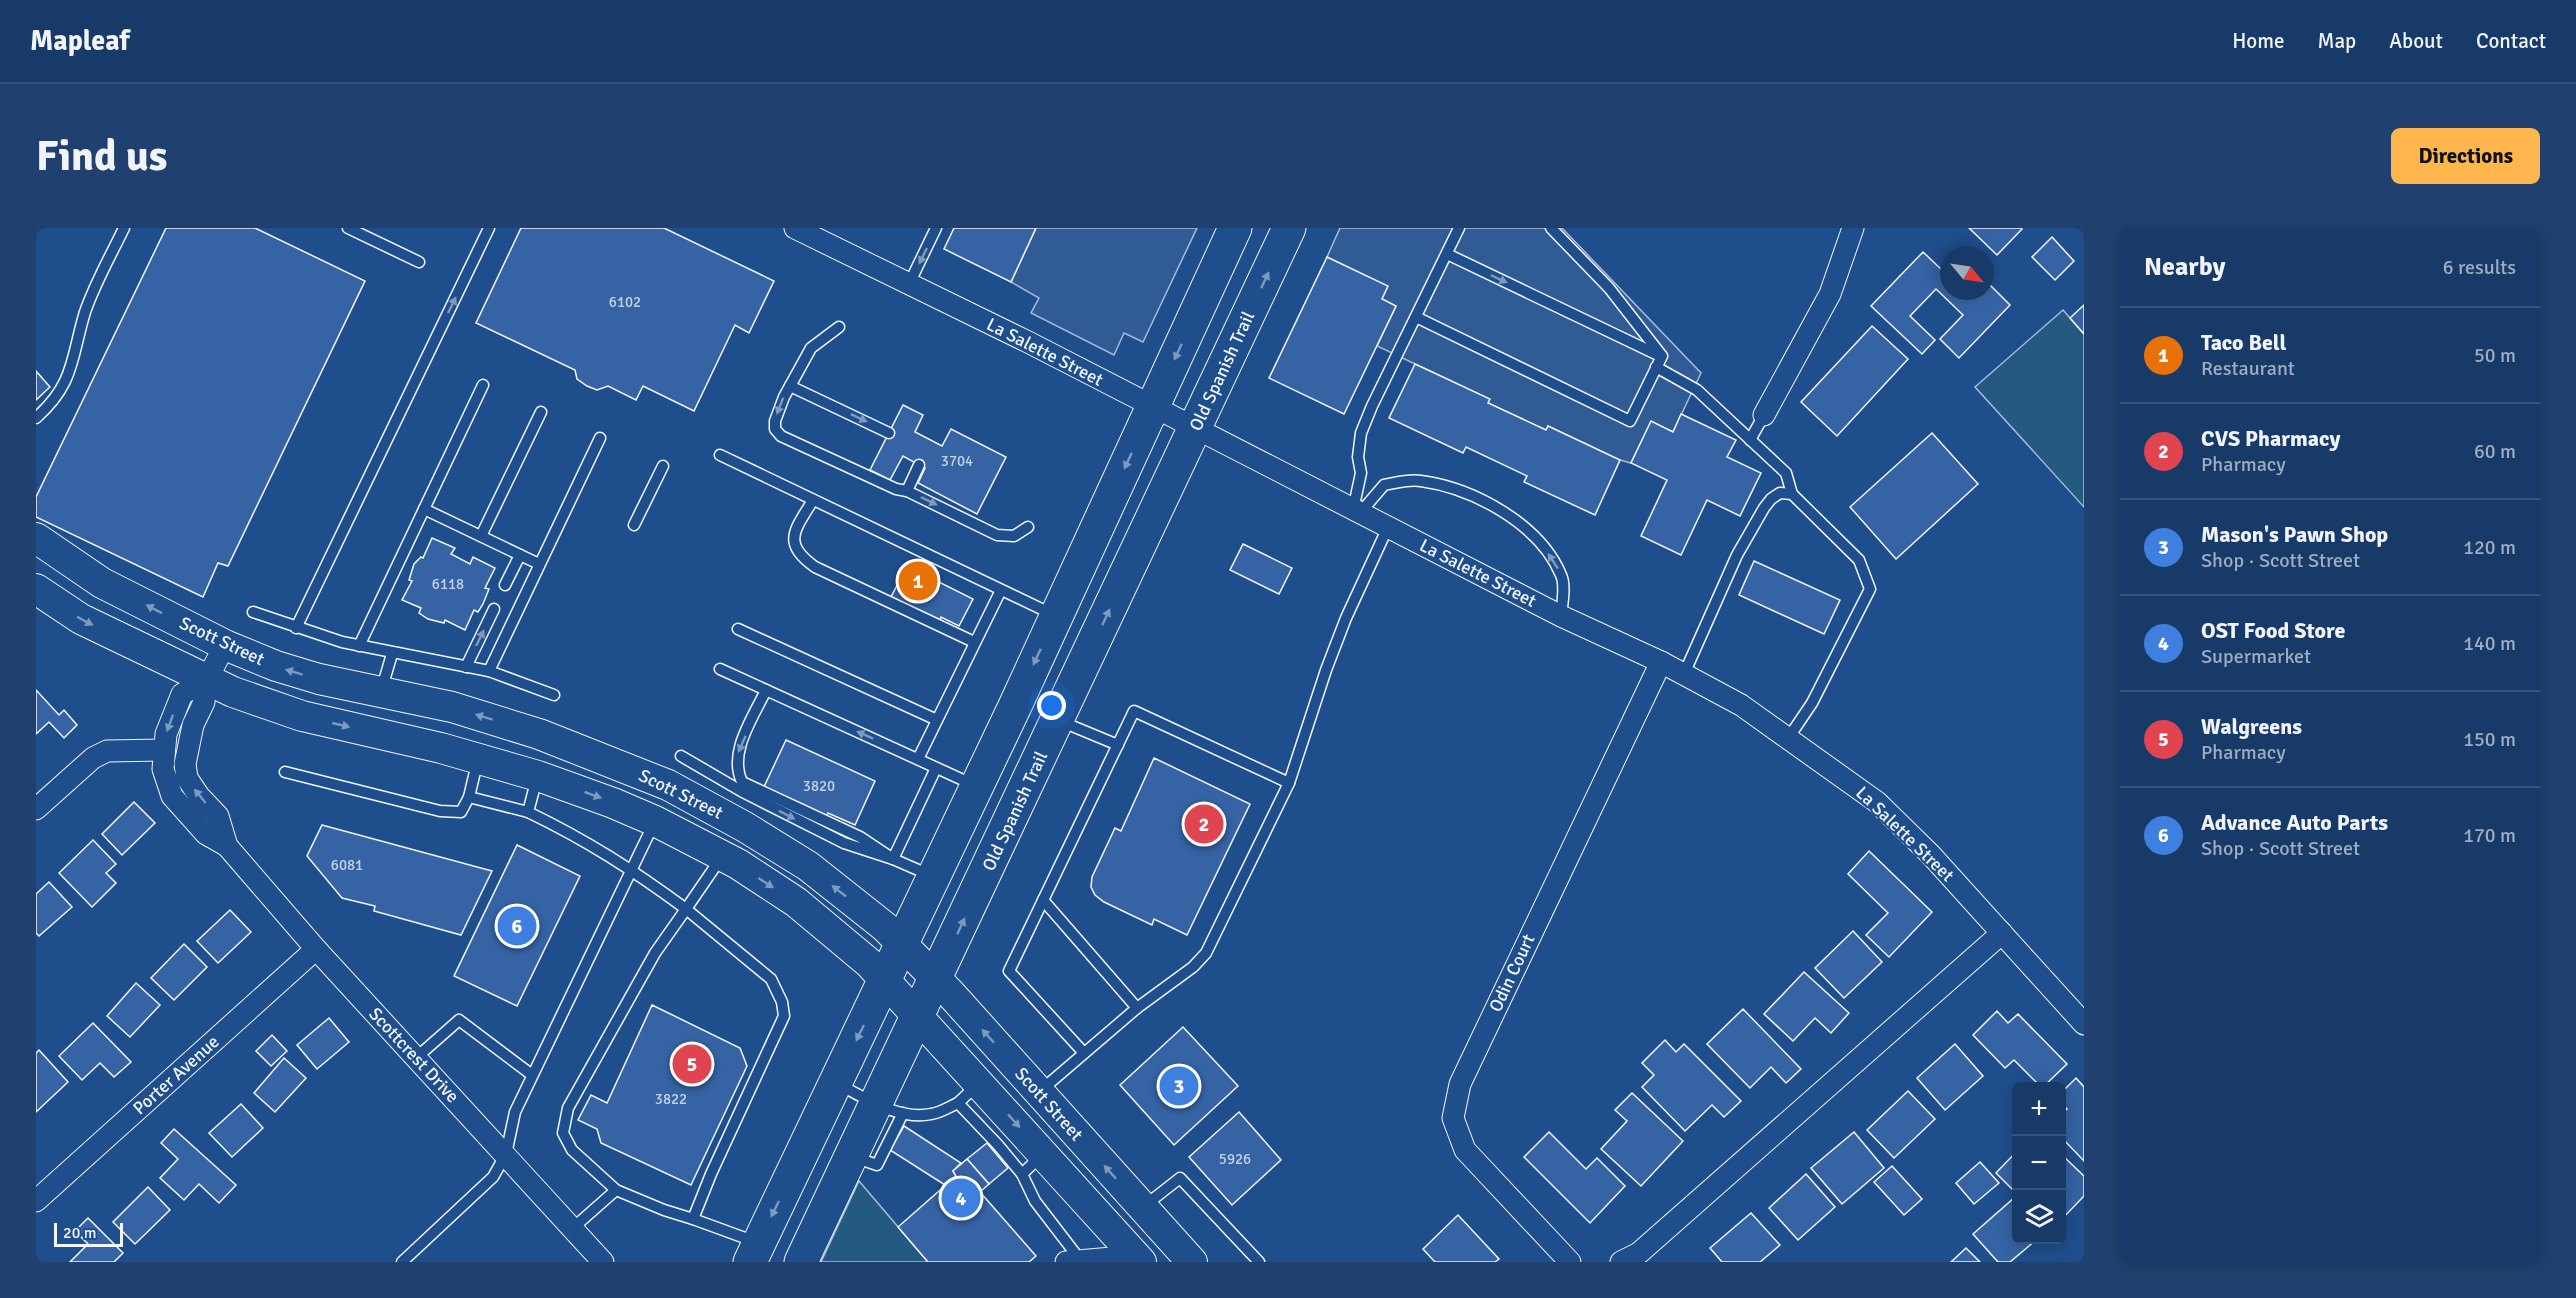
<!DOCTYPE html>
<html lang="en">
<head>
<meta charset="utf-8">
<style>
  :root { --surface:#173a69; --page:#20416f; --text:#f1f3f6; --muted:#9eadc0; --line:#36547d; --accent:#ffb74d }
  body { margin:0; font-family:Signika,sans-serif; background:var(--page); color:var(--text) }
  .controls { position:absolute; right:18px; bottom:18px; display:grid; overflow:hidden; border-radius:9px; box-shadow:0 3px 15px #0003 }
  .controls button { width:54px; height:54px; display:grid; place-items:center; padding:0; border:0; border-bottom:2px solid var(--line); background:var(--surface); color:var(--text); font:30px sans-serif }
  .compass { position:absolute; left:1904px; top:18px; width:54px; height:54px; border-radius:50%; background:var(--surface); box-shadow:0 3px 15px #0003; rotate:119deg }
  .scale { position:absolute; left:18px; bottom:15px; width:69px; box-sizing:border-box; padding-left:6px; border:3px solid #f2f6ff; border-top:0; font-size:16px; line-height:21px; white-space:nowrap; color:#f2f6ff; -webkit-text-stroke:4px #1f4e8c; paint-order:stroke }
  .you { position:absolute; left:1016px; top:478px; width:21px; height:21px; margin:-15px; border:4px solid #fff; border-radius:50%; background:#1a73e8; box-shadow:0 0 0 9px #1a73e833 }
  .badge { display:grid; place-items:center; width:39px; height:39px; border-radius:50%; background:var(--accent); color:#fff; font-size:20px; font-weight:700 }
  .pin { position:absolute; translate:-50% -50%; border:3px solid #fff; box-shadow:0 2px 6px #0006 }
  .list { margin:0; padding:0; list-style:none }
  h2 { display:flex; justify-content:space-between; align-items:center; height:78px; margin:0; padding:0 24px; font-size:26px }
  h2 small { font-size:20px; font-weight:400; color:var(--muted) }
  .list li { display:grid; grid-template-columns:39px 1fr auto; gap:18px; align-items:center; box-sizing:border-box; height:96px; padding:0 24px; border-top:2px solid var(--line) }
  .list b { display:block; font-size:22px; white-space:nowrap }
  .list p { margin:0; font-size:20px; white-space:nowrap; color:var(--muted) }
  .list em { font-size:20px; font-style:normal; color:var(--muted) }
  .icon { flex:none; width:33px; height:33px; fill:none; stroke:currentColor; stroke-width:2; stroke-linecap:round; stroke-linejoin:round }
  .map { position:relative; flex:none; width:2048px; height:1034px; overflow:hidden; border-radius:9px }
  header { display:flex; align-items:center; gap:36px; box-sizing:border-box; height:84px; padding:0 30px; background:var(--surface); border-bottom:2px solid var(--line) }
  header strong { font-size:28px }
  nav { display:flex; gap:33px; margin-inline-start:auto; font-size:21px }
  .intro { display:flex; align-items:center; justify-content:space-between; box-sizing:border-box; height:144px; padding:0 36px }
  h1 { margin:0; font-size:42px }
  .button { padding:15px 27px; border-radius:9px; background:var(--accent); color:#111; font-size:21px; font-weight:700 }
  main { display:flex; gap:36px; padding:0 36px }
  aside { flex:1; background:var(--surface); border-radius:9px; box-shadow:0 3px 15px #0003 }
  .map>svg:first-child { display:block }
</style>
</head>
<body>
<header>
<strong>Mapleaf</strong>
<nav><a>Home</a><a>Map</a><a>About</a><a>Contact</a></nav>
</header>
<div class="intro"><h1>Find us</h1><a class="button">Directions</a></div>
<main>
<div class="map">
<svg width="2048" height="1034" viewBox="0 0 2048 1034">
  <rect width="100%" height="100%" fill="#1f4e8c"/>
  <g fill="#245a82" stroke="#a8bbd7" stroke-width="1.5">
    <path d="M 2027,82 L 2048,106 L 2048,279 L 1939,159 Z"/>
    <path d="M 823,953 L 892,1034 L 785,1034 Z"/>
  </g>
  <g fill="#305b95" stroke="#a8bbd7" stroke-width="1.5">
    <path d="M 1000,0 L 1161,0 L 1107,114 L 1088,105 L 1078,127 L 995,85 L 1003,70 L 975,54 Z"/>
    <path d="M 1304,0 L 1526,0 L 1665,145 L 1637,204 L 1615,194 L 1595,235 L 1584,232 L 1512,198 L 1510,202 L 1452,175 L 1453,171 L 1341,118 L 1360,78 L 1346,71 L 1291,29 Z"/>
  </g>
  <g fill="#3563a3" stroke="#f2f6ff" stroke-width="1.5">
    <path d="M 130,0 L 219,0 L 329,53 L 192,338 L 182,335 L 167,369 L 0,289 L 0,269 Z"/>
    <path d="M 485,0 L 628,0 L 738,53 L 713,105 L 699,97 L 658,183 L 607,158 L 600,172 L 572,158 L 561,162 L 551,158 L 541,151 L 539,142 L 440,95 Z"/>
    <path d="M 918,0 L 1000,0 L 975,54 L 908,21 Z"/>
    <path d="M 1933,0 L 1985,0 L 1986,1 L 1961,27 Z"/>
    <path d="M 2016,9 L 2038,33 L 2019,52 L 1996,29 Z"/>
    <path d="M 1887,24 L 1906,42 L 1913,35 L 1913,63 L 1949,63 L 1949,52 L 1974,77 L 1923,130 L 1904,111 L 1927,87 L 1900,61 L 1874,88 L 1899,112 L 1886,126 L 1835,78 Z"/>
    <path d="M 1291,29 L 1352,58 L 1346,71 L 1360,78 L 1308,186 L 1233,150 Z"/>
    <path d="M 2048,77 L 2048,106 L 2034,90 Z"/>
    <path d="M 1836,98 L 1872,131 L 1801,208 L 1765,174 Z"/>
    <path d="M 1379,136 L 1454,171 L 1452,175 L 1510,202 L 1512,198 L 1584,232 L 1559,287 L 1488,254 L 1491,248 L 1430,219 L 1427,225 L 1353,190 Z"/>
    <path d="M 0,143 L 14,159 L 0,172 Z"/>
    <path d="M 867,177 L 887,187 L 879,204 L 906,218 L 915,201 L 970,229 L 941,286 L 882,255 L 889,240 L 867,228 L 854,252 L 834,242 Z"/>
    <path d="M 1645,186 L 1700,212 L 1691,229 L 1725,245 L 1704,288 L 1671,272 L 1645,327 L 1605,308 L 1631,252 L 1595,235 L 1615,193 L 1637,204 Z"/>
    <path d="M 1896,205 L 1942,256 L 1860,331 L 1814,279 Z"/>
    <path d="M 396,310 L 419,320 L 415,326 L 434,336 L 437,329 L 459,340 L 449,360 L 453,361 L 447,376 L 442,384 L 438,382 L 429,402 L 409,392 L 408,395 L 392,391 L 383,385 L 385,380 L 366,372 L 376,353 L 373,352 L 378,336 L 385,329 L 387,330 Z"/>
    <path d="M 1207,316 L 1256,340 L 1243,366 L 1194,342 Z"/>
    <path d="M 1718,333 L 1804,372 L 1788,406 L 1703,367 Z"/>
    <path d="M 871,338 L 937,371 L 923,398 L 905,389 L 904,393 L 855,369 Z"/>
    <path d="M 0,462 L 23,487 L 28,482 L 41,497 L 28,510 L 13,494 L 0,506 Z"/>
    <path d="M 750,512 L 839,553 L 819,597 L 792,585 L 789,591 L 726,563 Z"/>
    <path d="M 1118,530 L 1214,576 L 1151,707 L 1118,691 L 1116,697 L 1068,674 L 1059,667 L 1055,659 L 1056,649 L 1079,600 L 1085,603 Z"/>
    <path d="M 98,574 L 119,595 L 86,627 L 66,606 Z"/>
    <path d="M 286,597 L 456,643 L 425,707 L 338,683 L 339,678 L 306,670 L 271,628 Z"/>
    <path d="M 57,612 L 80,636 L 70,645 L 80,655 L 56,679 L 23,645 Z"/>
    <path d="M 481,617 L 544,648 L 481,778 L 418,748 Z"/>
    <path d="M 1833,623 L 1896,684 L 1853,729 L 1830,707 L 1852,685 L 1812,646 Z"/>
    <path d="M 13,654 L 36,679 L 3,708 L 0,705 L 0,666 Z"/>
    <path d="M 194,682 L 215,704 L 182,735 L 161,713 Z"/>
    <path d="M 1817,703 L 1846,734 L 1808,770 L 1779,740 Z"/>
    <path d="M 148,716 L 171,739 L 138,772 L 115,750 Z"/>
    <path d="M 1768,744 L 1813,785 L 1795,805 L 1779,790 L 1757,813 L 1728,786 Z"/>
    <path d="M 100,755 L 124,777 L 94,809 L 71,788 Z"/>
    <path d="M 616,777 L 704,820 L 711,838 L 655,957 L 565,915 L 561,901 L 542,892 L 555,867 L 571,875 Z"/>
    <path d="M 1707,781 L 1765,841 L 1750,855 L 1735,839 L 1714,860 L 1671,816 Z"/>
    <path d="M 1961,783 L 1972,795 L 1982,786 L 2031,836 L 2008,858 L 2004,858 L 1978,832 L 1969,840 L 1937,807 Z"/>
    <path d="M 293,790 L 313,814 L 281,841 L 261,817 Z"/>
    <path d="M 57,795 L 95,834 L 78,849 L 64,835 L 46,852 L 23,828 Z"/>
    <path d="M 1147,799 L 1202,858 L 1138,917 L 1084,857 Z"/>
    <path d="M 236,807 L 251,823 L 235,838 L 220,823 Z"/>
    <path d="M 1629,812 L 1640,824 L 1648,816 L 1705,873 L 1688,889 L 1676,877 L 1649,903 L 1606,859 L 1618,847 L 1606,835 Z"/>
    <path d="M 1919,816 L 1947,848 L 1909,882 L 1881,850 Z"/>
    <path d="M 3,822 L 32,854 L 0,884 L 0,825 Z"/>
    <path d="M 248,830 L 270,850 L 239,884 L 218,865 Z"/>
    <path d="M 2040,850 L 2048,859 L 2048,933 L 2026,910 L 2026,886 L 2031,881 L 2026,876 L 2026,864 Z"/>
    <path d="M 1872,863 L 1899,891 L 1858,930 L 1831,902 Z"/>
    <path d="M 1596,865 L 1647,913 L 1605,958 L 1565,921 L 1591,893 L 1579,882 Z"/>
    <path d="M 205,876 L 227,900 L 196,929 L 173,905 Z"/>
    <path d="M 1203,884 L 1245,932 L 1196,977 L 1153,929 Z"/>
    <path d="M 868,898 L 925,935 L 917,943 L 920,948 L 909,957 L 854,922 Z"/>
    <path d="M 138,901 L 200,957 L 183,975 L 163,956 L 148,972 L 124,950 L 142,931 L 125,915 Z"/>
    <path d="M 1513,904 L 1550,941 L 1561,930 L 1589,958 L 1554,995 L 1488,929 Z"/>
    <path d="M 1818,904 L 1848,940 L 1806,976 L 1775,940 Z"/>
    <path d="M 951,915 L 972,940 L 953,956 L 931,931 Z"/>
    <path d="M 1980,924 L 1980,965 L 1960,945 Z"/>
    <path d="M 2026,927 L 2048,948 L 2048,968 L 2026,991 Z"/>
    <path d="M 931,931 L 953,956 L 944,964 L 1000,1028 L 993,1034 L 892,1034 L 862,999 L 920,948 L 917,943 Z"/>
    <path d="M 1944,934 L 1963,955 L 1938,976 L 1920,955 Z"/>
    <path d="M 1856,938 L 1886,971 L 1868,987 L 1838,954 Z"/>
    <path d="M 1770,946 L 1799,979 L 1762,1012 L 1733,980 Z"/>
    <path d="M 112,959 L 134,982 L 99,1016 L 77,994 Z"/>
    <path d="M 1978,970 L 1980,973 L 1980,1012 L 2000,1012 L 1974,1034 L 1962,1034 L 1937,1006 Z"/>
    <path d="M 1715,985 L 1744,1017 L 1724,1034 L 1686,1034 L 1674,1020 Z"/>
    <path d="M 1422,987 L 1463,1031 L 1459,1034 L 1399,1034 L 1387,1021 Z"/>
    <path d="M 52,990 L 87,1025 L 78,1034 L 34,1034 L 52,1016 L 39,1003 Z"/>
    <path d="M 1930,1020 L 1944,1034 L 1915,1034 Z"/>
  </g>
  <g fill="none" stroke-linecap="round" stroke-linejoin="round">
    <defs>
      <g id="lane">
        <path d="M 312,0 L 383,34"/>
        <path d="M 1411,26 L 1622,127"/>
        <path d="M 873,56 L 900,0"/>
        <path d="M 1380,89 L 1594,193 L 1626,128 L 1573,60 L 1515,0"/>
        <path d="M 803,99 L 775,120 L 748,169 L 739,193 L 739,201 L 745,208 L 860,261 L 871,263 L 961,307 L 978,308 L 992,299"/>
        <path d="M 1620,139 L 1661,162 L 1750,245 L 1756,266"/>
        <path d="M 754,158 L 853,205"/>
        <path d="M 0,190 C 39,155 35,130 49,84 C 59,55 75,27 88,0"/>
        <path d="M 1714,212 L 1728,187"/>
        <path d="M 684,227 L 1016,386"/>
        <path d="M 871,263 L 883,237"/>
        <path d="M 777,272 C 759,302 745,315 779,339 L 938,414"/>
        <path d="M 388,281 L 503,336"/>
        <path d="M 1317,282 L 1325,245 L 1322,229 L 1325,205 L 1336,178 L 1423,0"/>
        <path d="M 1324,285 L 1348,257 C 1359,255 1373,251 1385,253 C 1437,260 1504,296 1525,347 C 1530,357 1526,377 1525,388"/>
        <path d="M 598,297 L 627,238"/>
        <path d="M 445,308 L 505,184"/>
        <path d="M 469,357 L 484,327"/>
        <path d="M 217,384 L 306,414 L 453,443 L 518,467"/>
        <path d="M 260,400 L 453,0"/>
        <path d="M 702,401 L 901,492"/>
        <path d="M 323,418 L 447,157"/>
        <path d="M 430,439 L 458,381"/>
        <path d="M 684,441 L 938,557"/>
        <path d="M 453,443 L 564,210"/>
        <path d="M 1648,446 L 1701,327 L 1728,280 L 1735,271 L 1744,265 L 1756,266 L 1823,332 L 1834,361 L 1776,475 L 1753,509"/>
        <path d="M 730,462 C 717,490 692,524 706,554 L 824,609 L 857,631 L 900,540"/>
        <path d="M 345,463 L 356,426"/>
        <path d="M 1024,493 L 1082,517"/>
        <path d="M 645,528 L 705,563 L 808,615 L 857,631 L 896,648"/>
        <path d="M 882,531 L 965,362"/>
        <path d="M 249,544 L 404,583 L 425,584 L 433,569 L 442,531"/>
        <path d="M 433,569 L 492,584 L 501,550"/>
        <path d="M 492,584 C 552,613 597,642 650,681 L 619,725 L 532,880 L 527,905 L 536,922 L 580,962 L 628,982 L 657,991"/>
        <path d="M 685,630 L 650,681 L 735,751 L 746,774 L 748,788 L 675,946 L 657,991 L 720,1014"/>
        <path d="M 1007,672 L 1101,780"/>
        <path d="M 1048,825 L 973,743 L 1098,483 L 1253,555"/>
        <path d="M 381,829 L 423,792 L 496,847"/>
        <path d="M 802,856 C 829,870 864,893 895,886 C 904,885 913,879 922,875"/>
        <path d="M 941,857 L 922,875 L 962,917 L 986,946"/>
        <path d="M 1003,864 L 1101,780 L 1157,739 L 1170,725 L 1253,555 L 1290,442 L 1310,390 L 1352,299"/>
        <path d="M 1005,928 L 986,946 L 999,973 L 1045,1033"/>
        <path d="M 818,929 L 841,937 L 867,885"/>
        <path d="M 1107,979 L 1144,950 L 1223,1034"/>
        <path d="M 537,1000 L 580,962"/>
        <path d="M 366,1034 L 457,949 L 470,926 L 479,884 L 619,593"/>
      </g>
      <g id="street">
        <path d="M 759,0 L 992,114 L 1525,388 L 1625,434 L 1705,477 L 1841,574 L 1895,627 L 2048,796"/>
        <path d="M 1728,187 L 1794,66 L 1817,0"/>
        <path d="M 189,417 L 170,453 L 168,474 L 157,497 L 149,536 L 151,550 L 163,568 L 182,588 L 191,618"/>
        <path d="M 170,453 L 146,466 L 130,506 L 127,541 L 136,568 L 170,606 L 191,618 L 280,721 L 567,1034"/>
        <path d="M 0,581 L 57,530 L 71,523 L 127,522"/>
        <path d="M 0,973 L 280,721"/>
        <path d="M 1030,1034 L 1099,1028"/>
        <path d="M 1534,1034 L 1429,922 L 1417,890 L 1424,856 L 1625,434"/>
        <path d="M 1585,1034 L 1603,1025 L 1966,705"/>
      </g>
      <g id="secondary">
        <path d="M 0,310 L 66,355 L 189,417 L 240,438 L 283,451 L 416,479 L 503,506 L 632,557 L 709,599 L 772,638 L 849,699 L 914,765 L 1156,1034"/>
        <path d="M 0,361 L 45,391 L 197,464 L 266,488 L 405,520 L 502,548 L 577,575 L 619,593 L 702,636 L 760,674 L 833,735 L 1105,1034"/>
      </g>
      <g id="primary">
        <path d="M 714,1034 L 979,478 L 1199,0"/>
        <path d="M 765,1034 L 1253,0"/>
      </g>
    </defs>
    <use href="#lane" stroke="#f2f6ff" stroke-width="13"/>
    <use href="#street" stroke="#f2f6ff" stroke-width="23"/>
    <use href="#secondary" stroke="#f2f6ff" stroke-width="32"/>
    <use href="#primary" stroke="#f2f6ff" stroke-width="35"/>
    <use href="#lane" stroke="#1f4e8c" stroke-width="10"/>
    <use href="#street" stroke="#1f4e8c" stroke-width="21"/>
    <use href="#secondary" stroke="#1f4e8c" stroke-width="30"/>
    <use href="#primary" stroke="#1f4e8c" stroke-width="33"/>
  </g>
  <defs><path id="oneway-solid" d="M-6-.8H1V-3.2L6.5 0L1 3.2V.8H-6Z" transform="scale(1.5)"/></defs>
  <g fill="#7e9ac0">
    <use href="#oneway-solid" transform="translate(887 28) rotate(116)"/>
    <use href="#oneway-solid" transform="translate(1463 51) rotate(25)"/>
    <use href="#oneway-solid" transform="translate(1229 52) rotate(-65)"/>
    <use href="#oneway-solid" transform="translate(416 77) rotate(-64)"/>
    <use href="#oneway-solid" transform="translate(1142 124) rotate(115)"/>
    <use href="#oneway-solid" transform="translate(744 178) rotate(111)"/>
    <use href="#oneway-solid" transform="translate(823 190) rotate(25)"/>
    <use href="#oneway-solid" transform="translate(1092 233) rotate(115)"/>
    <use href="#oneway-solid" transform="translate(893 273) rotate(26)"/>
    <use href="#oneway-solid" transform="translate(1517 333) rotate(-123)"/>
    <use href="#oneway-solid" transform="translate(118 381) rotate(-153)"/>
    <use href="#oneway-solid" transform="translate(1070 389) rotate(-65)"/>
    <use href="#oneway-solid" transform="translate(49 393) rotate(28)"/>
    <use href="#oneway-solid" transform="translate(444 410) rotate(-64)"/>
    <use href="#oneway-solid" transform="translate(1001 429) rotate(115)"/>
    <use href="#oneway-solid" transform="translate(258 444) rotate(-163)"/>
    <use href="#oneway-solid" transform="translate(448 489) rotate(-163)"/>
    <use href="#oneway-solid" transform="translate(134 495) rotate(110)"/>
    <use href="#oneway-solid" transform="translate(305 497) rotate(13)"/>
    <use href="#oneway-solid" transform="translate(829 507) rotate(-156)"/>
    <use href="#oneway-solid" transform="translate(706 516) rotate(114)"/>
    <use href="#oneway-solid" transform="translate(557 567) rotate(20)"/>
    <use href="#oneway-solid" transform="translate(164 568) rotate(-129)"/>
    <use href="#oneway-solid" transform="translate(751 587) rotate(27)"/>
    <use href="#oneway-solid" transform="translate(730 655) rotate(33)"/>
    <use href="#oneway-solid" transform="translate(803 663) rotate(-142)"/>
    <use href="#oneway-solid" transform="translate(925 698) rotate(-65)"/>
    <use href="#oneway-solid" transform="translate(824 805) rotate(116)"/>
    <use href="#oneway-solid" transform="translate(952 808) rotate(-132)"/>
    <use href="#oneway-solid" transform="translate(978 893) rotate(48)"/>
    <use href="#oneway-solid" transform="translate(1074 944) rotate(-132)"/>
    <use href="#oneway-solid" transform="translate(739 981) rotate(116)"/>
  </g>
  <g text-anchor="middle" stroke-width="4.5" stroke-linejoin="round" paint-order="stroke">
    <g font-size="15" fill="#c3d1e8">
      <text x="589" y="79">6102</text>
      <text x="921" y="238">3704</text>
      <text x="412" y="361">6118</text>
      <text x="783" y="563">3820</text>
      <text x="311" y="642">6081</text>
      <text x="635" y="876">3822</text>
      <text x="1199" y="936">5926</text>
    </g>
    <g font-size="18" fill="#f2f6ff" stroke="#1f4e8c">
      <text transform="translate(1009 124) rotate(27)" y="6">La Salette Street</text>
      <text transform="translate(1186 143) rotate(-65)" y="6">Old Spanish Trail</text>
      <text transform="translate(1442 345) rotate(27)" y="6">La Salette Street</text>
      <text transform="translate(186 413) rotate(25)" y="6">Scott Street</text>
      <text transform="translate(645 566) rotate(26)" y="6">Scott Street</text>
      <text transform="translate(979 583) rotate(-65)" y="6">Old Spanish Trail</text>
      <text transform="translate(1869 606) rotate(44)" y="6">La Salette Street</text>
      <text transform="translate(1476 745) rotate(-65)" y="6">Odin Court</text>
      <text transform="translate(378 827) rotate(47)" y="6">Scottcrest Drive</text>
      <text transform="translate(140 847) rotate(-42)" y="6">Porter Avenue</text>
      <text transform="translate(1013 876) rotate(48)" y="6">Scott Street</text>
    </g>
  </g>
</svg>
<div class="controls">
<button>+</button>
<button>−</button>
<button><svg class="icon" aria-label="layers" viewBox="0 0 24 24"><path d="M12 4l9 5-9 5-9-5zM3 14l9 5 9-5"/></svg></button>
</div>
<svg class="compass" viewBox="-18 -18 36 36"><path d="M0-13l5 13h-10z" fill="#e53935"/><path d="M0 13l5-13h-10z" fill="#9eadc0"/></svg>
<div class="scale">20 m</div>
<div class="you"></div>
<div class="pin badge" style="left:882px;top:353px;background:#e8710a">1</div>
<div class="pin badge" style="left:1168px;top:596px;background:#e0444e">2</div>
<div class="pin badge" style="left:1143px;top:858px;background:#3f7fe0">3</div>
<div class="pin badge" style="left:925px;top:970px;background:#3f7fe0">4</div>
<div class="pin badge" style="left:656px;top:836px;background:#e0444e">5</div>
<div class="pin badge" style="left:481px;top:698px;background:#3f7fe0">6</div>
</div>
<aside>
<h2>Nearby<small>6 results</small></h2>
<ul class="list">
<li><span class="badge" style="background:#e8710a">1</span><div><b>Taco Bell</b><p>Restaurant</p></div><em>50 m</em></li>
<li><span class="badge" style="background:#e0444e">2</span><div><b>CVS Pharmacy</b><p>Pharmacy</p></div><em>60 m</em></li>
<li><span class="badge" style="background:#3f7fe0">3</span><div><b>Mason's Pawn Shop</b><p>Shop · Scott Street</p></div><em>120 m</em></li>
<li><span class="badge" style="background:#3f7fe0">4</span><div><b>OST Food Store</b><p>Supermarket</p></div><em>140 m</em></li>
<li><span class="badge" style="background:#e0444e">5</span><div><b>Walgreens</b><p>Pharmacy</p></div><em>150 m</em></li>
<li><span class="badge" style="background:#3f7fe0">6</span><div><b>Advance Auto Parts</b><p>Shop · Scott Street</p></div><em>170 m</em></li>
</ul>
</aside>
</main>
</body>
</html>
